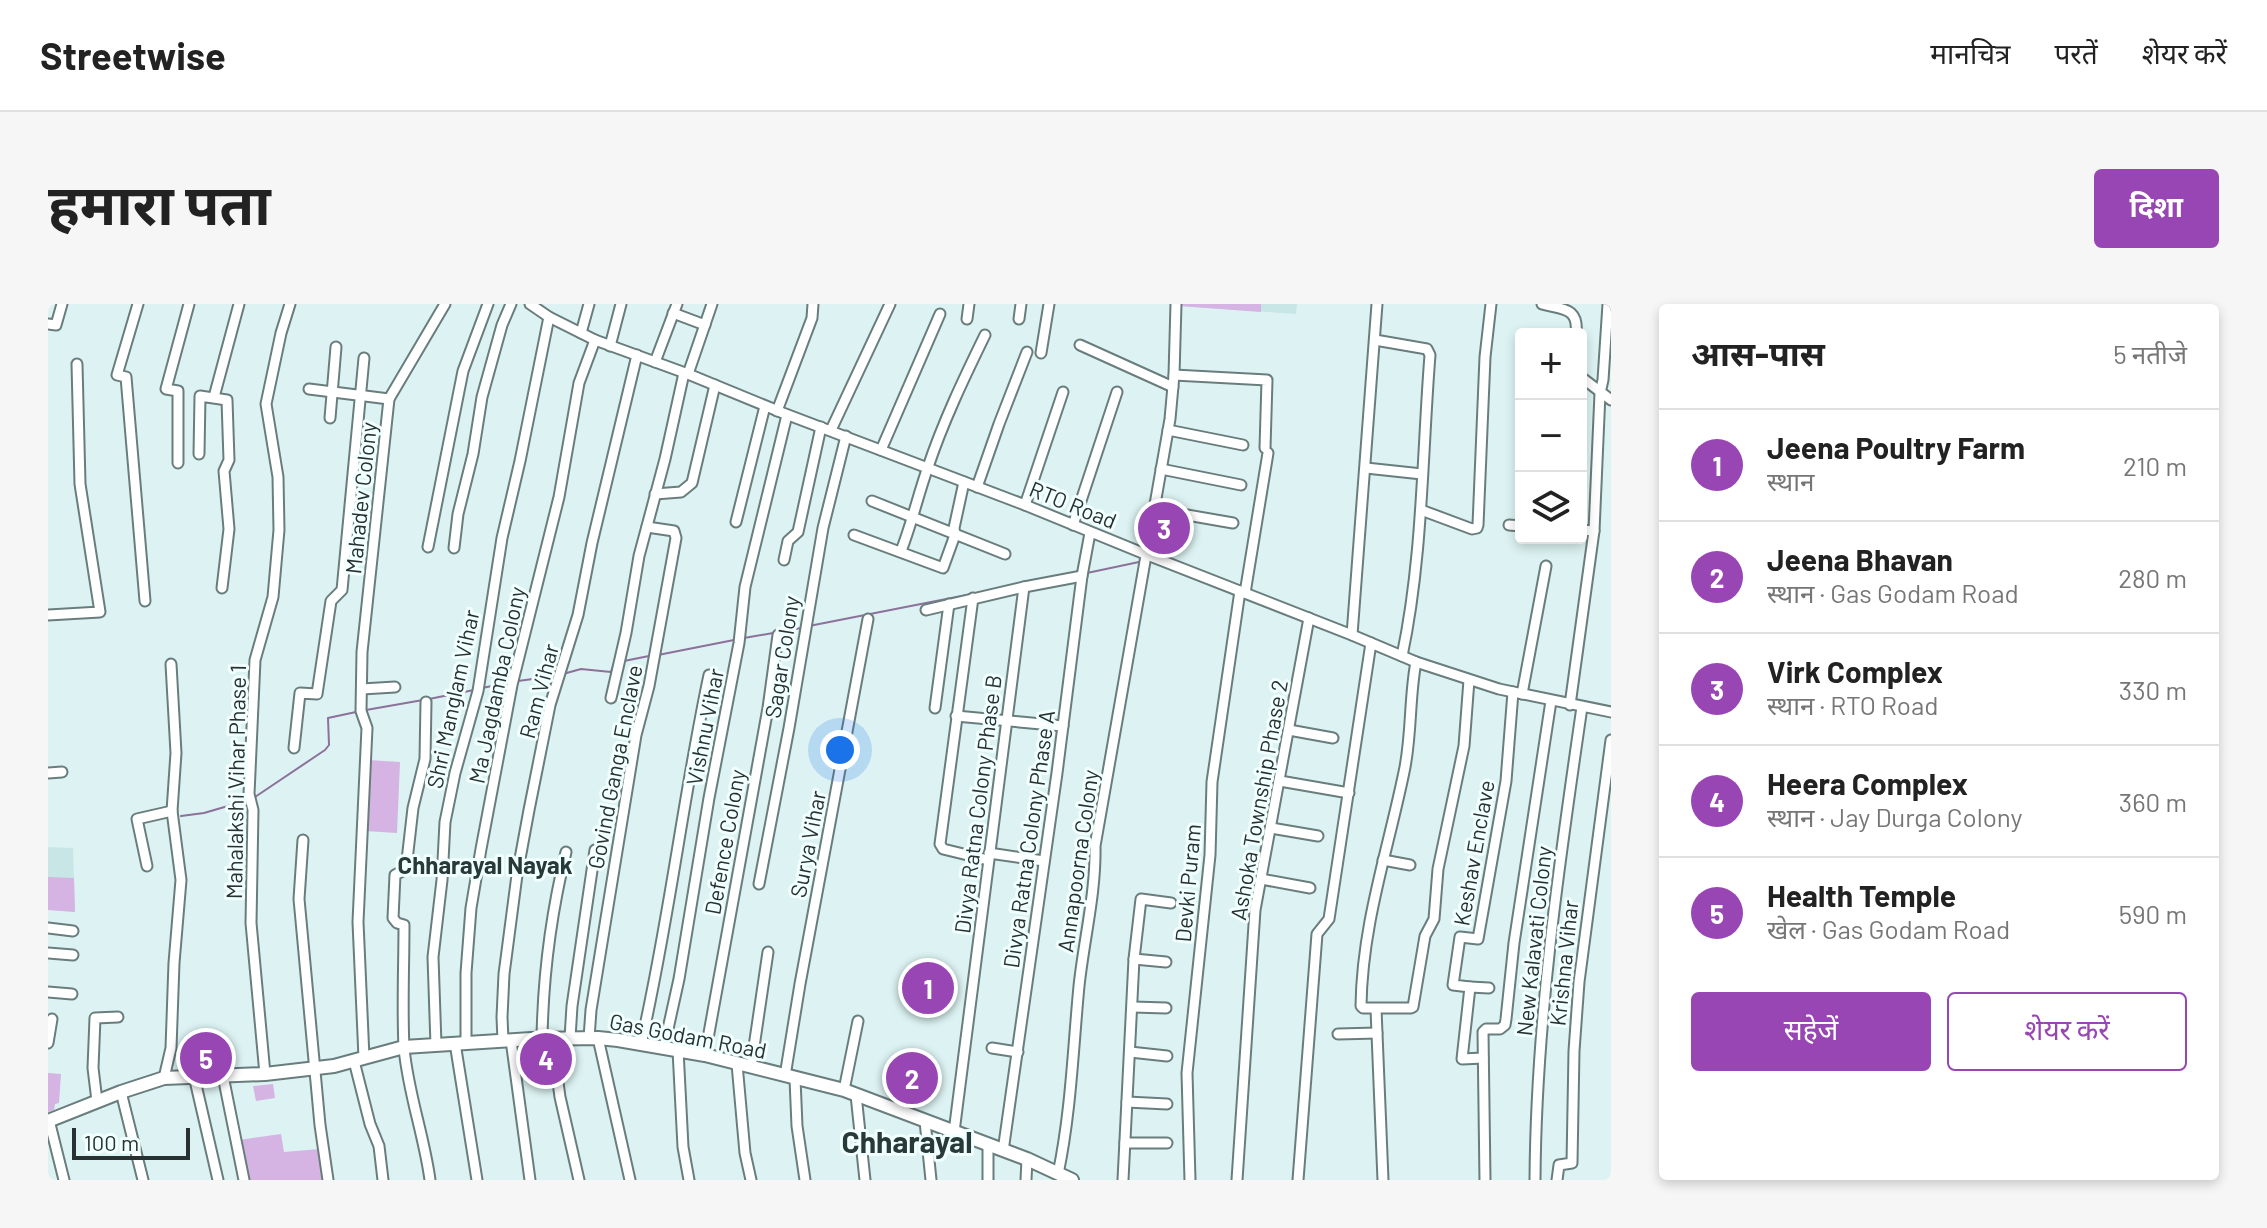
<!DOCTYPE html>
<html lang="hi">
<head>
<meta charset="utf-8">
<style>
  :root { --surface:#fff; --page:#f6f6f6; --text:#222; --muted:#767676; --line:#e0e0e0; --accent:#9846b4 }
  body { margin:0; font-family:Barlow,"Noto Sans Devanagari",sans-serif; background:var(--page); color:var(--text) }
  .controls { position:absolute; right:24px; top:24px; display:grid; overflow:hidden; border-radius:8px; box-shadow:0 4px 12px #0003 }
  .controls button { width:72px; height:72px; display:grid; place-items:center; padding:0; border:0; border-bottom:2px solid var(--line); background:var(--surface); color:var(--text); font:40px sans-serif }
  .scale { position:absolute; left:24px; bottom:20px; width:118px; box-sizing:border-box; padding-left:8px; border:4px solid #283131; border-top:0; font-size:22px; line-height:28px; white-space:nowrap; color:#283131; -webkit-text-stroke:6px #f1fffe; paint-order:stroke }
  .you { position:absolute; left:792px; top:446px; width:28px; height:28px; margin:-20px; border:6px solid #fff; border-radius:50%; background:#1a73e8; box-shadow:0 0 0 12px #1a73e833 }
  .badge { display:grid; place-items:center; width:52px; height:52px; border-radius:50%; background:var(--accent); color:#fff; font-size:26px; font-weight:700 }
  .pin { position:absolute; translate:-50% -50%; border:4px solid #fff; box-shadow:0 2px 8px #0006 }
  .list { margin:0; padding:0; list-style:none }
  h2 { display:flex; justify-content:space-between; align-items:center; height:104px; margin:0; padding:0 32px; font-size:34px }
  h2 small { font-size:26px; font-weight:400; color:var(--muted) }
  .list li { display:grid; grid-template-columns:52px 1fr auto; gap:24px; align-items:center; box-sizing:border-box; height:112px; padding:0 32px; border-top:2px solid var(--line) }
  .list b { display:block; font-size:30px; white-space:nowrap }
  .list p { margin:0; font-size:26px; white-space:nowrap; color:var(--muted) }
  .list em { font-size:26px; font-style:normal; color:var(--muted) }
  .actions { display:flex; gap:16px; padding:24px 32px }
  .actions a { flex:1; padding:18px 0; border:2px solid var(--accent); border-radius:8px; text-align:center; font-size:28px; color:var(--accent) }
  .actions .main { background:var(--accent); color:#fff }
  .icon { flex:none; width:44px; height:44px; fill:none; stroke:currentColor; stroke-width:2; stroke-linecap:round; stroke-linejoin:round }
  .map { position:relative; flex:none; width:1563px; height:876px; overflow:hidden; border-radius:8px }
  header { display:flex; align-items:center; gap:48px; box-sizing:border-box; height:112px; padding:0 40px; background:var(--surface); border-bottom:2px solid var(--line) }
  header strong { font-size:38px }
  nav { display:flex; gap:44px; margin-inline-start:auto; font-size:28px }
  .intro { display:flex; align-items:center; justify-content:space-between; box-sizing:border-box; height:192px; padding:0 48px }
  h1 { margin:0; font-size:56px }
  .button { padding:20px 36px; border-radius:8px; background:var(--accent); color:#fff; font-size:28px; font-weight:700 }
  main { display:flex; gap:48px; padding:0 48px }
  aside { flex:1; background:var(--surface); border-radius:8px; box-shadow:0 4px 12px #0003 }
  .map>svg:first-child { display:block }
</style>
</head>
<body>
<header>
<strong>Streetwise</strong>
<nav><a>मानचित्र</a><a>परतें</a><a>शेयर करें</a></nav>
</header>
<div class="intro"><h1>हमारा पता</h1><a class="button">दिशा</a></div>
<main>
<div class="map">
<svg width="1563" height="876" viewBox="0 0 1563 876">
  <rect width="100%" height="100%" fill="#ddf3f3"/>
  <g fill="#c8e6e6">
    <path d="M 1131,0 L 1249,0 L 1248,10 L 1131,2 Z"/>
    <path d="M 0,543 L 25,544 L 27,608 L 0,606 Z"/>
  </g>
  <g fill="#d5b3e2">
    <path d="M 1131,0 L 1213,0 L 1213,8 L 1131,2 Z"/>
    <path d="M 320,456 L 352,458 L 349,529 L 317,527 Z"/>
    <path d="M 0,573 L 26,574 L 27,608 L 0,606 Z"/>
    <path d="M 0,769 L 13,770 L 11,799 L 7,800 L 6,806 L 0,808 Z"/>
    <path d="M 225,780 L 227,794 L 208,797 L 205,782 Z"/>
    <path d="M 233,830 L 236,848 L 272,845 L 277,876 L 201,876 L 191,836 Z"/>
  </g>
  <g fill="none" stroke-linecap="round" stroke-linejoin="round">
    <g stroke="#8c719a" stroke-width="2">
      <path d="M 1039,269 L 1091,258"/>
      <path d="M 761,322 L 939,287"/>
      <path d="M 732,328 L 753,324"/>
      <path d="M 696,334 L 725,329"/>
      <path d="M 610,351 L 686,336"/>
      <path d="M 576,357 L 601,352"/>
      <path d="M 515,370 L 533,365 L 563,368 L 566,359"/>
      <path d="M 470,377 L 507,372"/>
      <path d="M 434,384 L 459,379"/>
      <path d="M 381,395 L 426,386"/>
      <path d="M 318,406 L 375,396"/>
      <path d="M 207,493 L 277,446 L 281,441 L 280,414 L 308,408"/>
      <path d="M 133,512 L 156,509 L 197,497"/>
    </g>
    <defs>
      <g id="minor">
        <path d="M 90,0 L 69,71 L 78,73 L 97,297"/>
        <path d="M 482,0 L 501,13 L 547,36 L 640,70 L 735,109 L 977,201 L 1097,250 L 1304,331 L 1368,358 L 1451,385 L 1563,408"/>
        <path d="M 1494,0 C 1515,6 1531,3 1528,30"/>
        <path d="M 625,9 L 657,21"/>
        <path d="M 919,15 L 921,0"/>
        <path d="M 971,15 L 973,0"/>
        <path d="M 0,20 L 8,21 L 14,0"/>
        <path d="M 533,29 L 541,0"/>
        <path d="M 1327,36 L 1379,45 L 1382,51 C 1374,151 1375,253 1354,352"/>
        <path d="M 1032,41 L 1125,83"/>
        <path d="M 562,42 L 573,0"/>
        <path d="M 993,49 L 1001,0"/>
        <path d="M 607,58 L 629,0"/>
        <path d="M 640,70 L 664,0"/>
        <path d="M 1126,71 L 1219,76 L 1217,144"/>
        <path d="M 1533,73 L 1563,96"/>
        <path d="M 261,85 L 341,95"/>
        <path d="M 166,93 L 191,0"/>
        <path d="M 729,107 L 764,14 L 765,0"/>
        <path d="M 282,114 L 288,43"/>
        <path d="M 783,126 L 842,0"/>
        <path d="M 1120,126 L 1195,141"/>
        <path d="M 833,146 L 892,10"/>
        <path d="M 151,150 L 152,92 L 179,96 L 181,156 L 176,167 L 181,225 L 174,284"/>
        <path d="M 130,159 L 130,87 L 118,85 L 141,0"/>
        <path d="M 1318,164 L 1374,170"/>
        <path d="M 1113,165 L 1193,181"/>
        <path d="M 929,183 L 951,120 L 979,48"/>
        <path d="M 607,190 L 633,188 L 644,179 L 667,81"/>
        <path d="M 824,197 L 957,250"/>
        <path d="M 977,201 L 1015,88"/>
        <path d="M 1105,205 L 1185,219"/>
        <path d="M 1373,206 L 1424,225 L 1429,224 L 1430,221 L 1437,53 L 1443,0"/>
        <path d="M 688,218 L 717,102"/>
        <path d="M 1025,221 L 1069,88"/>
        <path d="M 1461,221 L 1473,222"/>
        <path d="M 1533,226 L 1546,227"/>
        <path d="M 806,231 L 895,264 L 907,231 L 906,224 L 916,178"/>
        <path d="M 380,243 L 415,67 L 440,0"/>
        <path d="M 406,244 L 410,210 L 425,150 L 434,93 L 454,21 L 463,0"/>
        <path d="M 853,247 C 864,219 870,191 880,163 C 895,118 916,74 937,31"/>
        <path d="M 736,256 L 740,237 L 750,228 L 773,123"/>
        <path d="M 1197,289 L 1220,149"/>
        <path d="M 925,294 L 892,540 L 895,545 L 940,556"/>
        <path d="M 878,306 L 976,283"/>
        <path d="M 0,311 L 52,308 L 32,180 L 29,60"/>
        <path d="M 1304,331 L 1329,0"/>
        <path d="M 1368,358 C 1361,394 1364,432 1356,468 C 1340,546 1314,621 1313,702 L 1315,704 L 1363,704 L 1365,703 L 1377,632 L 1386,615 L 1390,565 L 1416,442 L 1421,376"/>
        <path d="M 314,385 L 347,383"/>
        <path d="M 1474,390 L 1498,262"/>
        <path d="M 563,394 L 578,329 L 591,252 L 617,155 L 636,69"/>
        <path d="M 378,398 L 377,455 L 365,504 L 358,565 L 347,571 L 345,614 L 349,619 L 356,621 C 356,661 354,703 356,744 C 360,789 376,831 382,876"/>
        <path d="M 1522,401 L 1546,227 L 1552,89 L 1555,76 L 1560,0"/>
        <path d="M 887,404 L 901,300"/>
        <path d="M 908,412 L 1015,422"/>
        <path d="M 1241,426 L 1285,434"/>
        <path d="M 246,444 L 252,389 L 269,390 L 283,297 L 294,286 L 316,54"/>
        <path d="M 0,469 L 14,468"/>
        <path d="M 1232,477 L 1301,489"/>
        <path d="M 1223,524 L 1270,532"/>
        <path d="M 255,536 L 251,595 L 272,821 L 280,876"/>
        <path d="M 941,549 L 996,557"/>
        <path d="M 1335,556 L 1362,561"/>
        <path d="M 99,562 L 89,515 L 124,507"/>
        <path d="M 1213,575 L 1262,584"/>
        <path d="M 711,580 L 741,424 L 775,224 L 798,132"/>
        <path d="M 0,624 L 25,627"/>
        <path d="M 0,649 L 25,651"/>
        <path d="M 1086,655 L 1118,658"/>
        <path d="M 1422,683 L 1441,684"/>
        <path d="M 0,688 L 24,690"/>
        <path d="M 1085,703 L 1118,704"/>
        <path d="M 1328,705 L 1335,876"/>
        <path d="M 1290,730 L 1329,729"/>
        <path d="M 522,734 L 524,702 L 547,546"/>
        <path d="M 541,734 L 543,706 L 588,431 L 601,382 L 628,234 L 626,227 L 599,223"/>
        <path d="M 550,734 L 582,876"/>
        <path d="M 494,735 C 495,671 503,610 518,548"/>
        <path d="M 504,735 L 512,793 L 531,876"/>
        <path d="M 463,736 L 482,876"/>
        <path d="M 455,737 L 454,713 L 456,670 L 469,571 L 481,506 L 502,401 L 530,311 L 544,239 L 589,51"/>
        <path d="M 0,739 L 4,715"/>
        <path d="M 407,739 L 429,876"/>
        <path d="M 418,739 L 418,669 L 423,604 L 433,545 L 464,381 L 511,193 L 531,79 L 547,36"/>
        <path d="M 593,740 C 621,618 635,493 661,371"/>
        <path d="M 388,741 L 385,653 L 394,576 L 397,518 L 407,469 L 430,387 L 454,234 L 472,157 L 501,13"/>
        <path d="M 616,743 L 631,675 L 661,494 L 691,339 L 697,283 L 739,111"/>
        <path d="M 944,744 L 970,748"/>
        <path d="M 630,746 L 635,843 L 641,876"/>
        <path d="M 1082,748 L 1119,752"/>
        <path d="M 657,751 L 720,404 L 730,331"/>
        <path d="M 316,754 L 310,618 L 319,424 L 313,407 L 314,348 L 341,95 L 397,0"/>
        <path d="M 1435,754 L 1414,755 L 1422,683 L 1405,681 L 1412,633 L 1430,635 L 1458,477 L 1465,388"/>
        <path d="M 306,757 L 322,820 L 331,842 L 335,876"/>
        <path d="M 689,760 L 697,849 L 703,876"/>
        <path d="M 703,763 L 720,648"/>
        <path d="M 217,770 L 203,619 L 205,506 L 201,490 L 207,356 L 225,293 L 231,226 L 230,173 L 218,100 L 233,29 L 242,0"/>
        <path d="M 146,772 L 170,876"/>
        <path d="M 175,772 L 196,876"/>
        <path d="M 737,772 L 752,680 L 820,315"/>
        <path d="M 116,774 L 123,744 L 126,659 L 133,576 L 124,507 L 128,449 L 123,360"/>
        <path d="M 747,775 L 749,822 L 757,876"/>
        <path d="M 796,786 L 810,717"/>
        <path d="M 73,788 L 95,876"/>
        <path d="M 808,791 L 817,876"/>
        <path d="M 49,797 L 45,764 L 47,714 L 70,713"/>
        <path d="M 1079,798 L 1119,800"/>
        <path d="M 1,816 L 16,876"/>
        <path d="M 877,817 L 883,876"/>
        <path d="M 906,828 L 976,283 L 1034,272"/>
        <path d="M 1077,839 L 1119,839"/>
        <path d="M 940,841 L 940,876"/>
        <path d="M 955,847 L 1009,469 L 1034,272 L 1042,229"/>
        <path d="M 1010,870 C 1023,808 1025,745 1031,682 C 1036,635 1048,589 1047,542 L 1122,115 L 1126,71 L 1128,0"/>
        <path d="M 978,876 L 979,855"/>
        <path d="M 1075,876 L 1086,655 L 1093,595 L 1123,599"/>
        <path d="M 1142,876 L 1139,769 L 1162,551 L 1164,478 L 1192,287"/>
        <path d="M 1189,876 L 1207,606 L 1261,314"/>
        <path d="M 1250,876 L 1269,630 L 1281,615 L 1323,339"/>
        <path d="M 1437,876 L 1435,728 L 1438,725 L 1452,725 L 1457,721 L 1458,715 L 1466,639 L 1503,397"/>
        <path d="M 1487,876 C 1488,717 1511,560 1534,403"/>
        <path d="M 1509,876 L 1511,861 L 1524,859 L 1526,747 L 1531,678 L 1563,436"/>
      </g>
      <path id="major" d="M 0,817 L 73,788 L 116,774 L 217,770 L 286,762 L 356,743 L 483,735 L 550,734 L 570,736 L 657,751 L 796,786 L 979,855 L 1024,876"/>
    </defs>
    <use href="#minor" stroke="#6a7d7d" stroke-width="13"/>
    <use href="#major" stroke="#6a7d7d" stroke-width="16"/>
    <use href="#minor" stroke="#fff" stroke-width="9"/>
    <use href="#major" stroke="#fff" stroke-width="12"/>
  </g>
  <g text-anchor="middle" stroke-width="6" stroke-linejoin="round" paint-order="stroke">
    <g font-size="22" fill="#283131" stroke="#f1fffe">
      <text transform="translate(313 194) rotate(-84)" y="8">Mahadev Colony</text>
      <text transform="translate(1025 201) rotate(22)" y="8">RTO Road</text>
      <text transform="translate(734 353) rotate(-81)" y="8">Sagar Colony</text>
      <text transform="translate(449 381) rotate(-78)" y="8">Ma Jagdamba Colony</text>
      <text transform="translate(491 387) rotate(-75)" y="8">Ram Vihar</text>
      <text transform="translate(405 395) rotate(-78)" y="8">Shri Manglam Vihar</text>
      <text transform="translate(657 423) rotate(-79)" y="8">Vishnu Vihar</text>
      <text transform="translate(567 463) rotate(-79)" y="8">Govind Ganga Enclave</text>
      <text transform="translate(188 478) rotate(-89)" y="8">Mahalakshi Vihar Phase 1</text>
      <text transform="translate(1211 496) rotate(-80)" y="8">Ashoka Township Phase 2</text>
      <text transform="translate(930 500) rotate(-83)" y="8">Divya Ratna Colony Phase B</text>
      <text transform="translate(981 535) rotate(-82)" y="8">Divya Ratna Colony Phase A</text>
      <text transform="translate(677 538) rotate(-80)" y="8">Defence Colony</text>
      <text transform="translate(760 540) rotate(-79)" y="8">Surya Vihar</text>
      <text transform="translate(1426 549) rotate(-80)" y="8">Keshav Enclave</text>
      <text transform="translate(1030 557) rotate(-82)" y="8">Annapoorna Colony</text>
      <text transform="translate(1140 579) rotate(-85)" y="8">Devki Puram</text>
      <text transform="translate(1486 637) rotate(-84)" y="8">New Kalavati Colony</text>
      <text transform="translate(1516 659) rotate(-84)" y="8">Krishna Vihar</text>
      <text transform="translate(640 732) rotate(11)" y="8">Gas Godam Road</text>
    </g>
    <g font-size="24" font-weight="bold" fill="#273939" stroke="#f1fffe">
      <text x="437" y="570">Chharayal Nayak</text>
    </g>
    <g font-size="30" font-weight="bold" fill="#273939" stroke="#f1fffe">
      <text x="859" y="849">Chharayal</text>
    </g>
  </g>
</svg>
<div class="controls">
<button>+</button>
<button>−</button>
<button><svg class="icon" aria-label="layers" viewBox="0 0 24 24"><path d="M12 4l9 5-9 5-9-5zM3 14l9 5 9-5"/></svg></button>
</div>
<div class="scale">100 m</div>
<div class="you"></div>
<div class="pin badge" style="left:880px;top:684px">1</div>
<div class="pin badge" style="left:864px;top:774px">2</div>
<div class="pin badge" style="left:1116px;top:224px">3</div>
<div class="pin badge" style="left:498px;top:755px">4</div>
<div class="pin badge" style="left:158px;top:754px">5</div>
</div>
<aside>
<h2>आस-पास<small>5 नतीजे</small></h2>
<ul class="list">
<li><span class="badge">1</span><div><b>Jeena Poultry Farm</b><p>स्थान</p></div><em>210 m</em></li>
<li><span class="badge">2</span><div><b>Jeena Bhavan</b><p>स्थान · Gas Godam Road</p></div><em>280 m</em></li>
<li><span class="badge">3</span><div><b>Virk Complex</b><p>स्थान · RTO Road</p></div><em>330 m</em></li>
<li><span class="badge">4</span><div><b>Heera Complex</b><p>स्थान · Jay Durga Colony</p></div><em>360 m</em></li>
<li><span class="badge">5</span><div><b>Health Temple</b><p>खेल · Gas Godam Road</p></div><em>590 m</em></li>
</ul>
<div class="actions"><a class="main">सहेजें</a><a>शेयर करें</a></div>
</aside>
</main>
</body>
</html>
